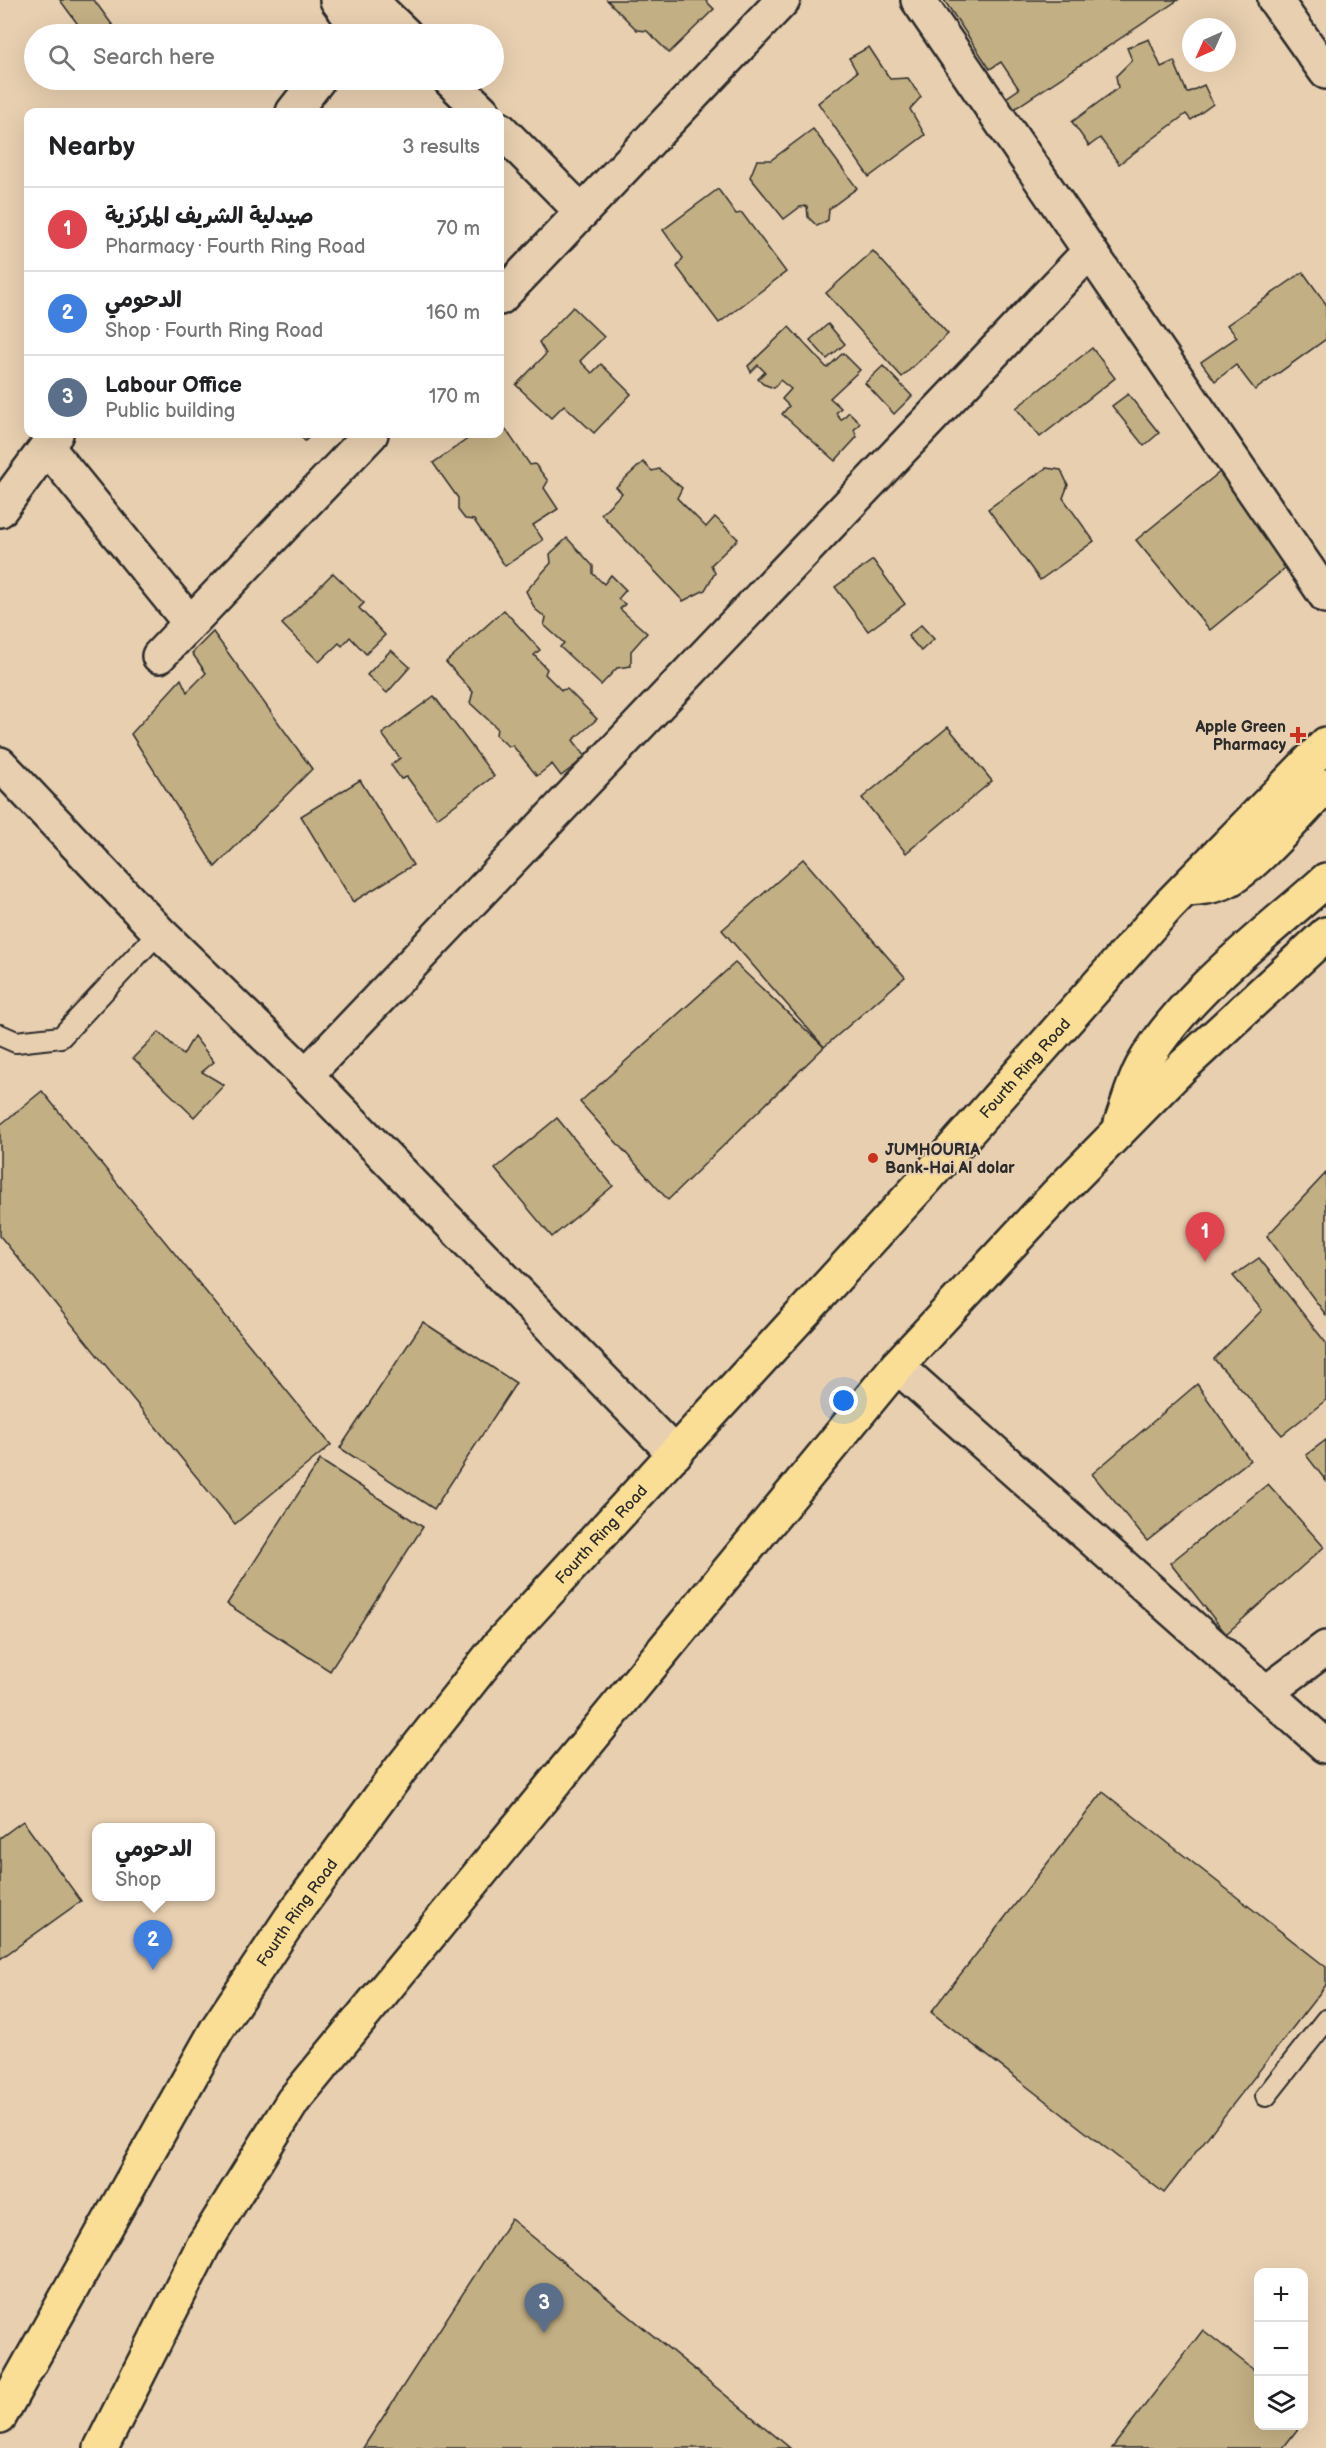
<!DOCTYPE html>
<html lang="en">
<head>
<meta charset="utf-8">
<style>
  :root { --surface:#fff; --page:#f6f6f6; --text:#202124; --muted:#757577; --line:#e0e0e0; --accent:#c8321e }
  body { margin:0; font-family:"Balsamiq Sans","Playpen Sans Arabic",sans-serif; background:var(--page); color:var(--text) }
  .controls { position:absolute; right:18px; bottom:18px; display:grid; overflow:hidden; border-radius:12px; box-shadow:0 6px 24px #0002 }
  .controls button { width:54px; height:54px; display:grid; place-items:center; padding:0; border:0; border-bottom:2px solid var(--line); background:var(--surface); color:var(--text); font:30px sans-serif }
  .compass { position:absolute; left:1182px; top:18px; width:54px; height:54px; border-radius:50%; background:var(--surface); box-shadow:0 6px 24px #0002; rotate:225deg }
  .you { position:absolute; left:844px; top:1401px; width:21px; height:21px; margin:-15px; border:4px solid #fff; border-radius:50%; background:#1a73e8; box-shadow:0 0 0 9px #1a73e833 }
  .badge { display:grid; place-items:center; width:39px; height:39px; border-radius:50%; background:var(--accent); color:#fff; font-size:20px; font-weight:700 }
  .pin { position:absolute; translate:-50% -50px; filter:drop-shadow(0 2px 3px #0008) }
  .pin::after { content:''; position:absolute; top:32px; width:21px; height:18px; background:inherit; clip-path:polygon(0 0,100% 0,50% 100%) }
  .popup { position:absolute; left:92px; top:1823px; width:123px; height:78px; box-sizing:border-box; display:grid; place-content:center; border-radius:12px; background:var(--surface); filter:drop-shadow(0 2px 4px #0005); font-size:20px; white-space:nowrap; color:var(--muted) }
  .popup b { font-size:22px; color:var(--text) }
  .popup::after { content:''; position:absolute; left:50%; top:100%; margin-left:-12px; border:12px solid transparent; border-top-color:var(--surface) }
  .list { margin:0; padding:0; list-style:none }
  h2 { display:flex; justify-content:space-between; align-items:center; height:78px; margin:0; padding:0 24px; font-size:26px }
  h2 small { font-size:20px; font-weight:400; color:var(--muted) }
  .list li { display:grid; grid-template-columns:39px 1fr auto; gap:18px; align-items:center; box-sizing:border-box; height:84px; padding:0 24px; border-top:2px solid var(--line) }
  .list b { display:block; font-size:22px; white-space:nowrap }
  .list p { margin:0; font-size:20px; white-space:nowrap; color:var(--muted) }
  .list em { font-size:20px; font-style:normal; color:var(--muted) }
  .icon { flex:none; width:33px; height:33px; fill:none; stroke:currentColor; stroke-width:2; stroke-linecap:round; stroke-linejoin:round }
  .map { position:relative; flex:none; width:1326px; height:2448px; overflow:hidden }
  .search { position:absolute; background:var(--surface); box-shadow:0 6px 24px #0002; left:24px; top:24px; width:480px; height:66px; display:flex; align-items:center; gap:15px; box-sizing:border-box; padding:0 21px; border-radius:33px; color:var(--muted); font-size:22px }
  .panel { position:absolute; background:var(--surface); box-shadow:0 6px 24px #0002; left:24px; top:108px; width:480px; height:330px; border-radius:12px }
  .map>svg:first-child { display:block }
</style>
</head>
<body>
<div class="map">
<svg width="1326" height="2448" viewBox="0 0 1326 2448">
  <rect width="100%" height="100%" fill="#e8cfb0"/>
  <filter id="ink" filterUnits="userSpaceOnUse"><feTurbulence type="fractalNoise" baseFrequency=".0167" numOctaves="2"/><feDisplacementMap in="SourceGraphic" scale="12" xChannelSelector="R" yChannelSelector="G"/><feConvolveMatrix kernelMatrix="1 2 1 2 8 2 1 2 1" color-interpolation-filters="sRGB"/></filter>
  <g filter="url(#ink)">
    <g fill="#c3af84" stroke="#2b2b2b" stroke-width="1.5">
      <path d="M 60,0 L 94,0 L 119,34 L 85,34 Z"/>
      <path d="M 607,0 L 705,0 L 714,9 L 669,53 L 647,31 L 637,30 Z"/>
      <path d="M 944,0 L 1178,0 L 1008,113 L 1000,102 L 1019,89 L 1001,62 L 990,69 Z"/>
      <path d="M 1149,39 L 1161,67 L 1174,61 L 1187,93 L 1204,85 L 1213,104 L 1191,120 L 1186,114 L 1119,164 L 1100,138 L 1089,146 L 1072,122 L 1118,88 L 1116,76 L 1132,60 L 1127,48 Z"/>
      <path d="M 869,47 L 890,79 L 908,78 L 921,97 L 910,109 L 925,135 L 869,177 L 818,103 L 857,72 L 849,58 Z"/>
      <path d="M 813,129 L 857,188 L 829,209 L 828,220 L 817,226 L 808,217 L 807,206 L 800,207 L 784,219 L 750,177 L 757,160 L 771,160 Z"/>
      <path d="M 718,189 L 736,214 L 742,213 L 786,272 L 719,323 L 677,267 L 683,258 L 663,230 Z"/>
      <path d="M 873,251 L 948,334 L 902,377 L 826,293 Z"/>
      <path d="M 1303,272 L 1326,304 L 1326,339 L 1255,390 L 1236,365 L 1215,381 L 1201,362 L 1237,337 L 1227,325 Z"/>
      <path d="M 573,307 L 604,337 L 580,361 L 592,373 L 601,364 L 631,394 L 594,433 L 564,405 L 551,418 L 516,385 L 546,354 L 539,342 Z"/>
      <path d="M 828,324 L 845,344 L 827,359 L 810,340 Z"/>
      <path d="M 789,327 L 827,368 L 843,353 L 860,370 L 830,398 L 841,408 L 836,413 L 841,420 L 849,412 L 860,423 L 854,430 L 857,437 L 835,461 L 782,414 L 789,406 L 782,399 L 791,389 L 780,380 L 774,388 L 763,384 L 758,379 L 765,372 L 758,365 L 751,372 L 748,366 Z"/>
      <path d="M 1092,348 L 1115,378 L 1040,437 L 1016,408 Z"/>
      <path d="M 883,366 L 912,396 L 894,414 L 865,383 Z"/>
      <path d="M 1128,394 L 1159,433 L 1144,446 L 1112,406 Z"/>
      <path d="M 500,421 L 530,465 L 535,464 L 548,481 L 544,488 L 558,509 L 533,525 L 543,540 L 505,566 L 474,520 L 465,519 L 458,510 L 458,498 L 433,463 L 475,434 L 500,434 Z"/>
      <path d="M 298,434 L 313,434 L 305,441 Z"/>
      <path d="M 643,462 L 652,471 L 659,469 L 682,488 L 677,498 L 706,527 L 715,517 L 738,539 L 711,565 L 715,573 L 705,590 L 683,601 L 601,514 L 622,493 L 616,487 Z"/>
      <path d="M 1046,468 L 1061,470 L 1068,485 L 1063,498 L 1094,541 L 1040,580 L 988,509 Z"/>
      <path d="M 1221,471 L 1294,561 L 1210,630 L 1136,540 Z"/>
      <path d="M 567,538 L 593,566 L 593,574 L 604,584 L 611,575 L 626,590 L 618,599 L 625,604 L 620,609 L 647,633 L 631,651 L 631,666 L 617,668 L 601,685 L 560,647 L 564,643 L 544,625 L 546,618 L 535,609 L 526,591 L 551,563 L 550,554 Z"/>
      <path d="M 873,560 L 905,604 L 868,631 L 835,587 Z"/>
      <path d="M 333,573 L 364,603 L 359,608 L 385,635 L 366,654 L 350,637 L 342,646 L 339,643 L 319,662 L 282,624 Z"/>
      <path d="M 504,610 L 540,650 L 534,655 L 547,669 L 545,674 L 561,690 L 567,689 L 597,719 L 573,740 L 586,757 L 561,776 L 552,764 L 537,776 L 513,746 L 508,746 L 496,735 L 497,728 L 470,703 L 473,692 L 446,662 Z"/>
      <path d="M 921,625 L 934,639 L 921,651 L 908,636 Z"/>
      <path d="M 213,632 L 312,769 L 215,867 L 131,734 L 181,679 L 187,692 L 206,673 L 192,653 Z"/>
      <path d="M 391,650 L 410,667 L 387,693 L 367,675 Z"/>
      <path d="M 434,696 L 494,776 L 437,818 L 407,777 L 401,779 L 391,765 L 400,758 L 382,734 Z"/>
      <path d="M 948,727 L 992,781 L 906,853 L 862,798 Z"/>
      <path d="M 360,780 L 413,865 L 353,902 L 301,816 Z"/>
      <path d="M 803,859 L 905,977 L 824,1047 L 722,930 Z"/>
      <path d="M 735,963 L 824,1047 L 668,1200 L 580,1102 Z"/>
      <path d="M 159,1032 L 183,1055 L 194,1036 L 214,1062 L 202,1072 L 224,1085 L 194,1117 L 133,1058 Z"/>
      <path d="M 42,1091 L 331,1445 L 235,1524 L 0,1236 L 0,1125 Z"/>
      <path d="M 557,1118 L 613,1186 L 552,1237 L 495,1169 Z"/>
      <path d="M 1326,1173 L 1326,1315 L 1267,1236 Z"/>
      <path d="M 1259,1258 L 1326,1343 L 1326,1400 L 1282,1435 L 1214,1359 L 1262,1310 L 1233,1276 Z"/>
      <path d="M 423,1322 L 516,1383 L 434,1509 L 340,1448 Z"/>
      <path d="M 1197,1384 L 1250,1460 L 1147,1541 L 1092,1474 Z"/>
      <path d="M 1326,1440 L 1326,1481 L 1306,1455 Z"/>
      <path d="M 320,1460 L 423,1527 L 330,1671 L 227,1604 Z"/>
      <path d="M 1268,1484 L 1324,1547 L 1226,1634 L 1170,1563 Z"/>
      <path d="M 1103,1792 L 1326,1967 L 1326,1985 L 1164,2193 L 931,2012 Z"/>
      <path d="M 23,1821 L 81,1901 L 0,1959 L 0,1838 Z"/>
      <path d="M 511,2219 L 790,2448 L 363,2448 Z"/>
      <path d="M 1203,2330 L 1258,2373 L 1258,2426 L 1300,2426 L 1283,2448 L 1112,2448 Z"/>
    </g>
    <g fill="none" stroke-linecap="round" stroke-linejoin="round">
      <defs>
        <g id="lane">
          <path d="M 0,1035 L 16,1042 L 61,1037 L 159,932"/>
          <path d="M 1266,2096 L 1326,2020"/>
        </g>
        <g id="street">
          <path d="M 337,0 L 357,27"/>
          <path d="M 918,0 L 1326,596"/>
          <path d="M 1275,0 L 1326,72"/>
          <path d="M 374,4 L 405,34"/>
          <path d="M 352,34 L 377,0"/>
          <path d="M 450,80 L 483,112"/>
          <path d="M 293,112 L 318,80"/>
          <path d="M 500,129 L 582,212"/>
          <path d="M 500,298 L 783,0"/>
          <path d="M 47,447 L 190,623"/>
          <path d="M 0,510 L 56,434"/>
          <path d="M 159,656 L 371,434"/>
          <path d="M 0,764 L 159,932 L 306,1075 L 675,1454"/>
          <path d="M 306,1075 L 1090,251"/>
          <path d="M 897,1366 L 1326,1746"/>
          <path d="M 1267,1692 L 1326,1648"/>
        </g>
        <g id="primary">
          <path d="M 1185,889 C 1199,888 1213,887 1226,881 C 1254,868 1302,810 1326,786"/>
          <path d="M 1121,1123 C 1128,1104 1133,1084 1142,1067 C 1181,996 1266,934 1326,880"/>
          <path id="s1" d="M 0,2416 L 217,2029 L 291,1918 L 400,1770 L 499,1645 L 926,1179 L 1167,907 L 1326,744"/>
          <path d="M 101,2448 L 203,2246 L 293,2101 L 897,1366 L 1058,1193 L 1182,1067 L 1326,934"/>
        </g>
      </defs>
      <use href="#lane" stroke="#2b2b2b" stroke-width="24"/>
      <use href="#street" stroke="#2b2b2b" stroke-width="38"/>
      <use href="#primary" stroke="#2b2b2b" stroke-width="38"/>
      <use href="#lane" stroke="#e8cfb0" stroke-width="20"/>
      <use href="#street" stroke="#e8cfb0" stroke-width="33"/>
      <use href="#primary" stroke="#fbde96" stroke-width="33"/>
    </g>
  </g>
  <g fill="#c8321e" stroke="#e8cfb0" stroke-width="2">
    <path d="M1295 726h6v6h6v6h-6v6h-6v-6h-6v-6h6z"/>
    <circle cx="873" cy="1158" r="6"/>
  </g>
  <g text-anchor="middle" stroke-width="4.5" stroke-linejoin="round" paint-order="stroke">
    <g font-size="16" font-weight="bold" fill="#2b2b2b" stroke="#e8cfb0" text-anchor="end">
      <text x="1286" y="732">Apple Green<tspan x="1286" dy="18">Pharmacy</tspan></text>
      <text x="885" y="1155" text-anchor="start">JUMHOURIA<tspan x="885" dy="18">Bank-Hai Al dolar</tspan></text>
    </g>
    <g font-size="16" fill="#2b2b2b" stroke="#e8cfb0">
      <text dy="6" stroke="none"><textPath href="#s1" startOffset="1701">Fourth Ring Road</textPath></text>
      <text dy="6" stroke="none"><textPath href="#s1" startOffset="1071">Fourth Ring Road</textPath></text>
      <text dy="6" stroke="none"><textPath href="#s1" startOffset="585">Fourth Ring Road</textPath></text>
    </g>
  </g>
</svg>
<div class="controls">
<button>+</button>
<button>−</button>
<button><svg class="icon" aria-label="layers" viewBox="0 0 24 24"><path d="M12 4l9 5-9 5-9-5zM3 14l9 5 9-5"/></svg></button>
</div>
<svg class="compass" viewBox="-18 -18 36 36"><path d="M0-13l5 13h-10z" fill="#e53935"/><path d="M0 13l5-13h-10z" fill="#757577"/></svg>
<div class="you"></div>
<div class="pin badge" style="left:1205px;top:1262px;background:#e0444e">1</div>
<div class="pin badge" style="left:153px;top:1970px;background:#3f7fe0">2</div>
<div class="popup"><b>الدحومي</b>Shop</div>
<div class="pin badge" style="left:544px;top:2333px;background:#5c6f8a">3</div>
<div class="search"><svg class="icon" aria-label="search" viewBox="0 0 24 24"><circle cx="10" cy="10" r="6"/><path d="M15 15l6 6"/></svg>Search here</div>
<section class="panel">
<h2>Nearby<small>3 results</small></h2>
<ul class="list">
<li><span class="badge" style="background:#e0444e">1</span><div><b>صيدلية الشريف المركزية</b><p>Pharmacy · Fourth Ring Road</p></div><em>70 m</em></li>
<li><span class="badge" style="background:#3f7fe0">2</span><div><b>الدحومي</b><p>Shop · Fourth Ring Road</p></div><em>160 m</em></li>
<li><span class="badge" style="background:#5c6f8a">3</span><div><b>Labour Office</b><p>Public building</p></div><em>170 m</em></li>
</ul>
</section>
</div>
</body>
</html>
